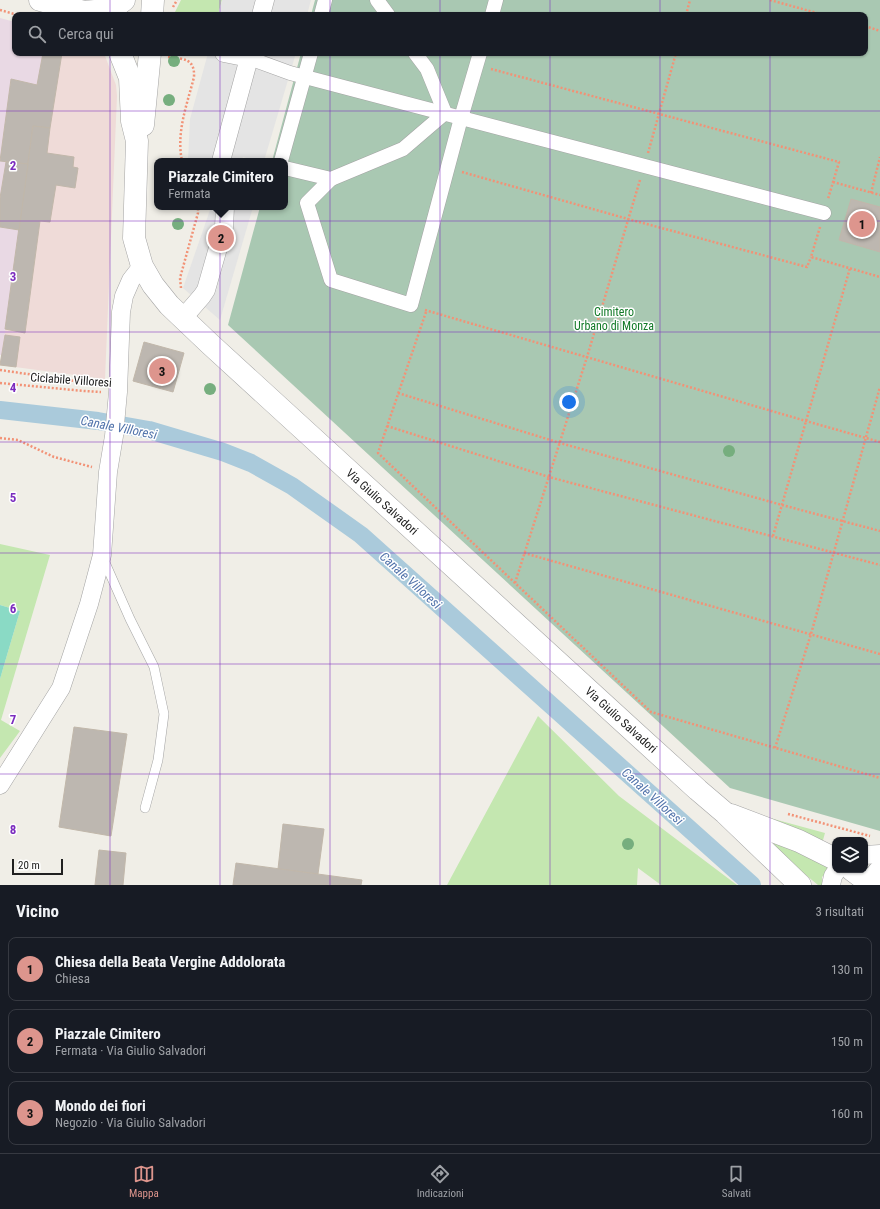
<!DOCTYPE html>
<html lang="it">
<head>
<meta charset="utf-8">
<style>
  :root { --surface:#171b24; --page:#242831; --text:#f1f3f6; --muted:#9ea1a6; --line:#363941; --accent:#dd958d }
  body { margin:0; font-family:"Roboto Condensed",sans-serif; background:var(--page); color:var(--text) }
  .controls { position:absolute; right:12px; bottom:12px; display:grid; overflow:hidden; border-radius:8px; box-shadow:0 1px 3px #0004 }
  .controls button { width:36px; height:36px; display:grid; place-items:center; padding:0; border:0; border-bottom:1px solid var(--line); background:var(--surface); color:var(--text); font:20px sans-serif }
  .scale { position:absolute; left:12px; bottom:10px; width:51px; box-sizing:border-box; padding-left:4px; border:2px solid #202020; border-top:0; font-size:11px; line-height:14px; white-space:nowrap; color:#202020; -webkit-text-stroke:3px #fff; paint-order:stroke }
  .you { position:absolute; left:569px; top:402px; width:14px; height:14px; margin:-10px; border:3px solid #fff; border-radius:50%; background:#1a73e8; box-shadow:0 0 0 6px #1a73e833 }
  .badge { display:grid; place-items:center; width:26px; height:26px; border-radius:50%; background:var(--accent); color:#111; font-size:13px; font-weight:700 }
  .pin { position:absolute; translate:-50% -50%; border:2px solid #fff; box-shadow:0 1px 4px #0006 }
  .popup { position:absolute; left:154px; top:158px; width:134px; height:52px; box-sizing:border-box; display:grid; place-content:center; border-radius:8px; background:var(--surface); filter:drop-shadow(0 1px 3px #0005); font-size:13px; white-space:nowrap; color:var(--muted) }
  .popup b { font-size:15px; color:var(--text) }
  .popup::after { content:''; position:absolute; left:50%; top:100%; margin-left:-8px; border:8px solid transparent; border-top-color:var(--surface) }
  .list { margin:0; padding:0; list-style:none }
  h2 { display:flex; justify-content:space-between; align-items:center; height:52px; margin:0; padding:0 16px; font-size:17px }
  h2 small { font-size:13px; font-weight:400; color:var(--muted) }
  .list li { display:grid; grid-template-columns:26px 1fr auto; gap:12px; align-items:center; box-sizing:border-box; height:64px; margin:0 8px 8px; padding:0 8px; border:1px solid var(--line); border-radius:8px }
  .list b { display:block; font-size:15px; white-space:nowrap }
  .list p { margin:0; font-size:13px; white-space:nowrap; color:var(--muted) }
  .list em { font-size:13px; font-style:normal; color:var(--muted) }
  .icon { flex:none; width:22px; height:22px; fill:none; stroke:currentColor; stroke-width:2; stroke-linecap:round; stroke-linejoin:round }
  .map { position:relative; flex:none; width:880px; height:885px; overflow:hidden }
  .search { position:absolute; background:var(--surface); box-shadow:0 1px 3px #0004; left:12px; right:12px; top:12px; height:44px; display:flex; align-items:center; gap:10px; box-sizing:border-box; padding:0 14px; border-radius:8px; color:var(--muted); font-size:15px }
  .sheet { height:268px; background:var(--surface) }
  nav { display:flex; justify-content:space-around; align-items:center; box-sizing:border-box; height:56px; border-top:1px solid var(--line); background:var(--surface); font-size:11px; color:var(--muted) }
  nav a { display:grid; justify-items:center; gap:2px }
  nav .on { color:var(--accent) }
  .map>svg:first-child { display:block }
</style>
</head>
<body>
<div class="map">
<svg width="880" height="885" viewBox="0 0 880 885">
  <rect width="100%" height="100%" fill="#f0eee7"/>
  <path fill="#efdbd8" d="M 43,53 L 104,53 L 116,85 L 117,96 L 105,379 L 0,365 L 18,230 L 0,227 L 0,198 L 6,162 L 0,161 L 11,79 L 37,84 Z"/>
  <g fill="#e9d9e4">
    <path d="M 0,18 L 15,22 L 15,53 L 43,53 L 37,85 L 12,79 L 0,161 L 6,162 L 0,198 Z"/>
    <path d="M 0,227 L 19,230 L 2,355 L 0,355 Z"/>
  </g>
  <g fill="#c4e7b0">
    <path d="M 181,0 L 222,0 L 218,15 L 206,14 L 205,15 L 187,15 L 175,12 Z"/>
    <path d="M 0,544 L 50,555 L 1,720 L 20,731 L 0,758 L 0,679 L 20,611 L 0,605 Z"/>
    <path d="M 538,716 L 619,796 L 737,885 L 661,885 L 638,868 L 637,885 L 447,885 Z"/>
    <path d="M 770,818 L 825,833 L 823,840 L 820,842 Z"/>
    <path d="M 775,840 L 832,866 L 822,877 L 822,885 L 818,885 L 772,847 Z"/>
  </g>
  <path fill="#a9c8b2" d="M 315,0 L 880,0 L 880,831 L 730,788 L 228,325 L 260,207 L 285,207 L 285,161 L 272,161 L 301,53 L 865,53 L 865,15 L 311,15 Z"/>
  <path fill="#8adac5" d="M 0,605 L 20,611 L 0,679 Z"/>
  <g fill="#e4e4e4">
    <path d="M 222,0 L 311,0 L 307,15 L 218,15 Z"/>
    <path d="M 208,53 L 296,53 L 264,161 L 258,161 L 243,157 L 241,161 L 188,161 L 190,119 Z"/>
    <path d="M 211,207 L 253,207 L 220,320 L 183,288 Z"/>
  </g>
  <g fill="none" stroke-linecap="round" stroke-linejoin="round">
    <path stroke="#aacadb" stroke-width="18" d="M 0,410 L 98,421 L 149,430 L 223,452 L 251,463 L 292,486 L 361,535 L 752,885"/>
  </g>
  <g fill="#bdb7b0" stroke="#c1b7aa">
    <path d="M 43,53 L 62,53 L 50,128 L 33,126 L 28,164 L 0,161 L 11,79 L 37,85 Z"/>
    <path d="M 33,126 L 50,128 L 47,153 L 74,157 L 73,167 L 78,168 L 75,188 L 56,185 L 50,222 L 40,221 L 25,333 L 5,329 Z"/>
    <path d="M 6,162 L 28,164 L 19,230 L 0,227 L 0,198 Z"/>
    <path d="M 851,199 L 880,207 L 880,252 L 839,240 Z"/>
    <path d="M 5,335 L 20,337 L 16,367 L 0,365 Z"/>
    <path d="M 144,342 L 184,353 L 173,392 L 133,381 Z"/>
    <path d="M 74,727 L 127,734 L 111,836 L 59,827 Z"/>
    <path d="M 283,824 L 324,829 L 318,874 L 278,869 Z"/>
    <path d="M 99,850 L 126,853 L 123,885 L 95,885 Z"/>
    <path d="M 236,863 L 362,880 L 361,885 L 233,885 Z"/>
  </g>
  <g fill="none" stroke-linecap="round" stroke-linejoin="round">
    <defs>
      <path id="service" d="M 103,558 L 130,619 L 154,667 L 164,714 L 158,760 L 145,808"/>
      <g id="pedestrian">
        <path d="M 377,0 L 388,15"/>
        <path d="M 321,15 L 325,0"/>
        <path d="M 492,15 L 496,0"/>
        <path d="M 249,58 L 290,73 L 824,213"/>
        <path d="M 281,161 L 311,53"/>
        <path d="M 285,168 L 331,179 L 403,149 L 445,113 L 427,69 L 415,53"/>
        <path d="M 331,179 L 307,203 L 331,280 L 411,305 L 461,118 L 480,53"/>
      </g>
      <g id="minor">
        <path d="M 261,15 L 265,0"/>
        <path d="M 221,161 L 249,58 L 224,53"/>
        <path d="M 183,318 L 202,296 L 206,290 L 224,227 L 225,207"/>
        <path d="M 0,785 L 61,688 L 89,604 L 102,555 L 108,472 L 114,436 L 118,392 L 121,312 L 124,296 L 131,280 L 142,266"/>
        <path d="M 865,855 L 880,854"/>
        <path d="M 831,885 L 833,876 L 837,870"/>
        <path d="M 872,885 L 876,872 L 880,868"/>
      </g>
      <g id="tertiary">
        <path d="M 40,0 L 95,15"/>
        <path d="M 83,12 C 98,11 113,10 124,0"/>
        <path d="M 152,15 L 153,0"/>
        <path d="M 120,53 L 130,78 L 132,121 L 137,141 L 134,238 L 142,266 L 153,285 L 169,305 L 210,344 L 643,740 L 698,790 L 725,813 L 800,885"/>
        <path d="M 143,125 L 150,53"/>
        <path d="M 731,815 L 799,841 L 835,859"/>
        <path d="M 852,870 L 872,885"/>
      </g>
    </defs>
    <use href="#service" stroke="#a4a4a4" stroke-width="10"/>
    <use href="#pedestrian" stroke="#a4a4a4" stroke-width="15"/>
    <use href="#minor" stroke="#a4a4a4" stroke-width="19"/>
    <use href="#tertiary" stroke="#a4a4a4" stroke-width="23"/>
    <g stroke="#f29276" stroke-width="2.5" stroke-dasharray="2 2" stroke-linecap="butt">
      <path d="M 770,0 L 824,15"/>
      <path d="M 173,7 L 177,0"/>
      <path d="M 0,10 L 18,15"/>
      <path d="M 686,15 L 690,0"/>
      <path d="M 865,26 L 880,31"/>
      <path d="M 168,57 C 183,59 195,58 194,77 C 187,105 176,132 182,161"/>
      <path d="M 491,69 L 839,162 L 828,199"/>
      <path d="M 648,153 L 676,53"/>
      <path d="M 462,172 L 628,219 L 807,267 L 811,257"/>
      <path d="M 833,182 L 880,195"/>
      <path d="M 871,193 L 880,157"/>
      <path d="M 820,227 L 811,257 L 880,277"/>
      <path d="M 181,288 L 180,278 L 198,213 L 198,207"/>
      <path d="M 425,310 L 806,421 L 880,442"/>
      <path d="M 426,312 L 378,453 L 651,712 L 880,778"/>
      <path d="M 0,370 L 75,381 L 101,383"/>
      <path d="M 0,383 L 84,391 L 101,392"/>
      <path d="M 398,393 L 560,443 L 782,505 L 880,531"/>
      <path d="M 387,426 L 549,477 L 880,565"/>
      <path d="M 0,438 L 18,440 L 54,457 L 92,467"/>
      <path d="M 773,536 L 850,268"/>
      <path d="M 524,553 L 880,654"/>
      <path d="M 515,583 L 587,357 L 640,180"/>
      <path d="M 775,748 L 811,634 L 880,387"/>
      <path d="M 788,814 L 870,836"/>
    </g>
    <use href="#service" stroke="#fff" stroke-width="9"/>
    <use href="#pedestrian" stroke="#fff" stroke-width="14"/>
    <use href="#minor" stroke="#fff" stroke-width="18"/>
    <use href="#tertiary" stroke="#fff" stroke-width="22"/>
  </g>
  <g fill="#76ae7e">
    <circle cx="174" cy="61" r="6"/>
    <circle cx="169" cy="100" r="6"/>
    <circle cx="178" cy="224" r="6"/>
    <circle cx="210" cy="389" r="6"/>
    <circle cx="729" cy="451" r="6"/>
    <circle cx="628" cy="844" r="6"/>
  </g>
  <path fill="none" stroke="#7b2cbf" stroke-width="1" stroke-opacity="0.55" d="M 110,0 L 110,15M 220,0 L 220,15M 330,0 L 330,15M 440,0 L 440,15M 550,0 L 550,15M 660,0 L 660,15M 770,0 L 770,15M 110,53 L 110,885M 220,53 L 220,885M 330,53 L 330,885M 440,53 L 440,885M 550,53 L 550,885M 660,53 L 660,885M 770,53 L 770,885M 0,111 L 880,111M 0,221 L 880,221M 0,332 L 880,332M 0,442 L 880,442M 0,553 L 880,553M 0,664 L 880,664M 0,774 L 880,774"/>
  <g text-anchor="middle" stroke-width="3" stroke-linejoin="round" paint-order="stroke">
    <g font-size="12" fill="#127a28" stroke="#fff">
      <text x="614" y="316">Cimitero<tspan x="614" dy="14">Urbano di Monza</tspan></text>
    </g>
    <g font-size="12" fill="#202020" stroke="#fff">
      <text transform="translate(71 380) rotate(4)" y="4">Ciclabile Villoresi</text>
      <text transform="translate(382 502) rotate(42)" y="4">Via Giulio Salvadori</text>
      <text transform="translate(621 720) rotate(42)" y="4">Via Giulio Salvadori</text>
    </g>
    <g font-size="13" font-style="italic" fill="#5173ab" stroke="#fff">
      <text transform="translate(119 427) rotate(11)" y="5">Canale Villoresi</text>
      <text transform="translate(411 580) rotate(42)" y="5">Canale Villoresi</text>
      <text transform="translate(653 796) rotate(42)" y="5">Canale Villoresi</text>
    </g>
  </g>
  <g font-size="13" text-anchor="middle" font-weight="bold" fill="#7b2cbf" stroke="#fff" stroke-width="3" stroke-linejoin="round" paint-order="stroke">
    <text x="13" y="170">2</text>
    <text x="13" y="281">3</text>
    <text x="13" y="392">4</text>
    <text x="13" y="502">5</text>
    <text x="13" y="613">6</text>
    <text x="13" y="724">7</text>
    <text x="13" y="834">8</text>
  </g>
</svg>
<div class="controls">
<button><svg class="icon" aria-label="layers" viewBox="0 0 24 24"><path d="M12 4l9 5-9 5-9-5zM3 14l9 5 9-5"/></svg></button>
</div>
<div class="scale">20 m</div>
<div class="you"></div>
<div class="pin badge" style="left:862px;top:224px">1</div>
<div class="pin badge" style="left:221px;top:238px">2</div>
<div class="popup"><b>Piazzale Cimitero</b>Fermata</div>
<div class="pin badge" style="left:162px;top:371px">3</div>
<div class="search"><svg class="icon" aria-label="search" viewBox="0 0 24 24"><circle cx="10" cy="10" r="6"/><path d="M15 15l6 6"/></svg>Cerca qui</div>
</div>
<section class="sheet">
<h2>Vicino<small>3 risultati</small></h2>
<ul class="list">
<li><span class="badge">1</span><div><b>Chiesa della Beata Vergine Addolorata</b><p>Chiesa</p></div><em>130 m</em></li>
<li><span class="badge">2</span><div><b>Piazzale Cimitero</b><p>Fermata · Via Giulio Salvadori</p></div><em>150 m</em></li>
<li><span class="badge">3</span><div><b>Mondo dei fiori</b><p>Negozio · Via Giulio Salvadori</p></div><em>160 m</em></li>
</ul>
</section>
<nav>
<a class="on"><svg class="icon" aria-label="map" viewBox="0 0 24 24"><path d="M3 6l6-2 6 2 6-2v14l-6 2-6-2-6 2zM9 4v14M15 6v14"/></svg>Mappa</a>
<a><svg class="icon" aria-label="directions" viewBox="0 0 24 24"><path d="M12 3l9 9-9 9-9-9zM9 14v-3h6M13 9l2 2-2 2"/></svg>Indicazioni</a>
<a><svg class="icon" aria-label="saved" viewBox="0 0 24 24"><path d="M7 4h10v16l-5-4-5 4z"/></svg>Salvati</a>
</nav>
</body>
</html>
